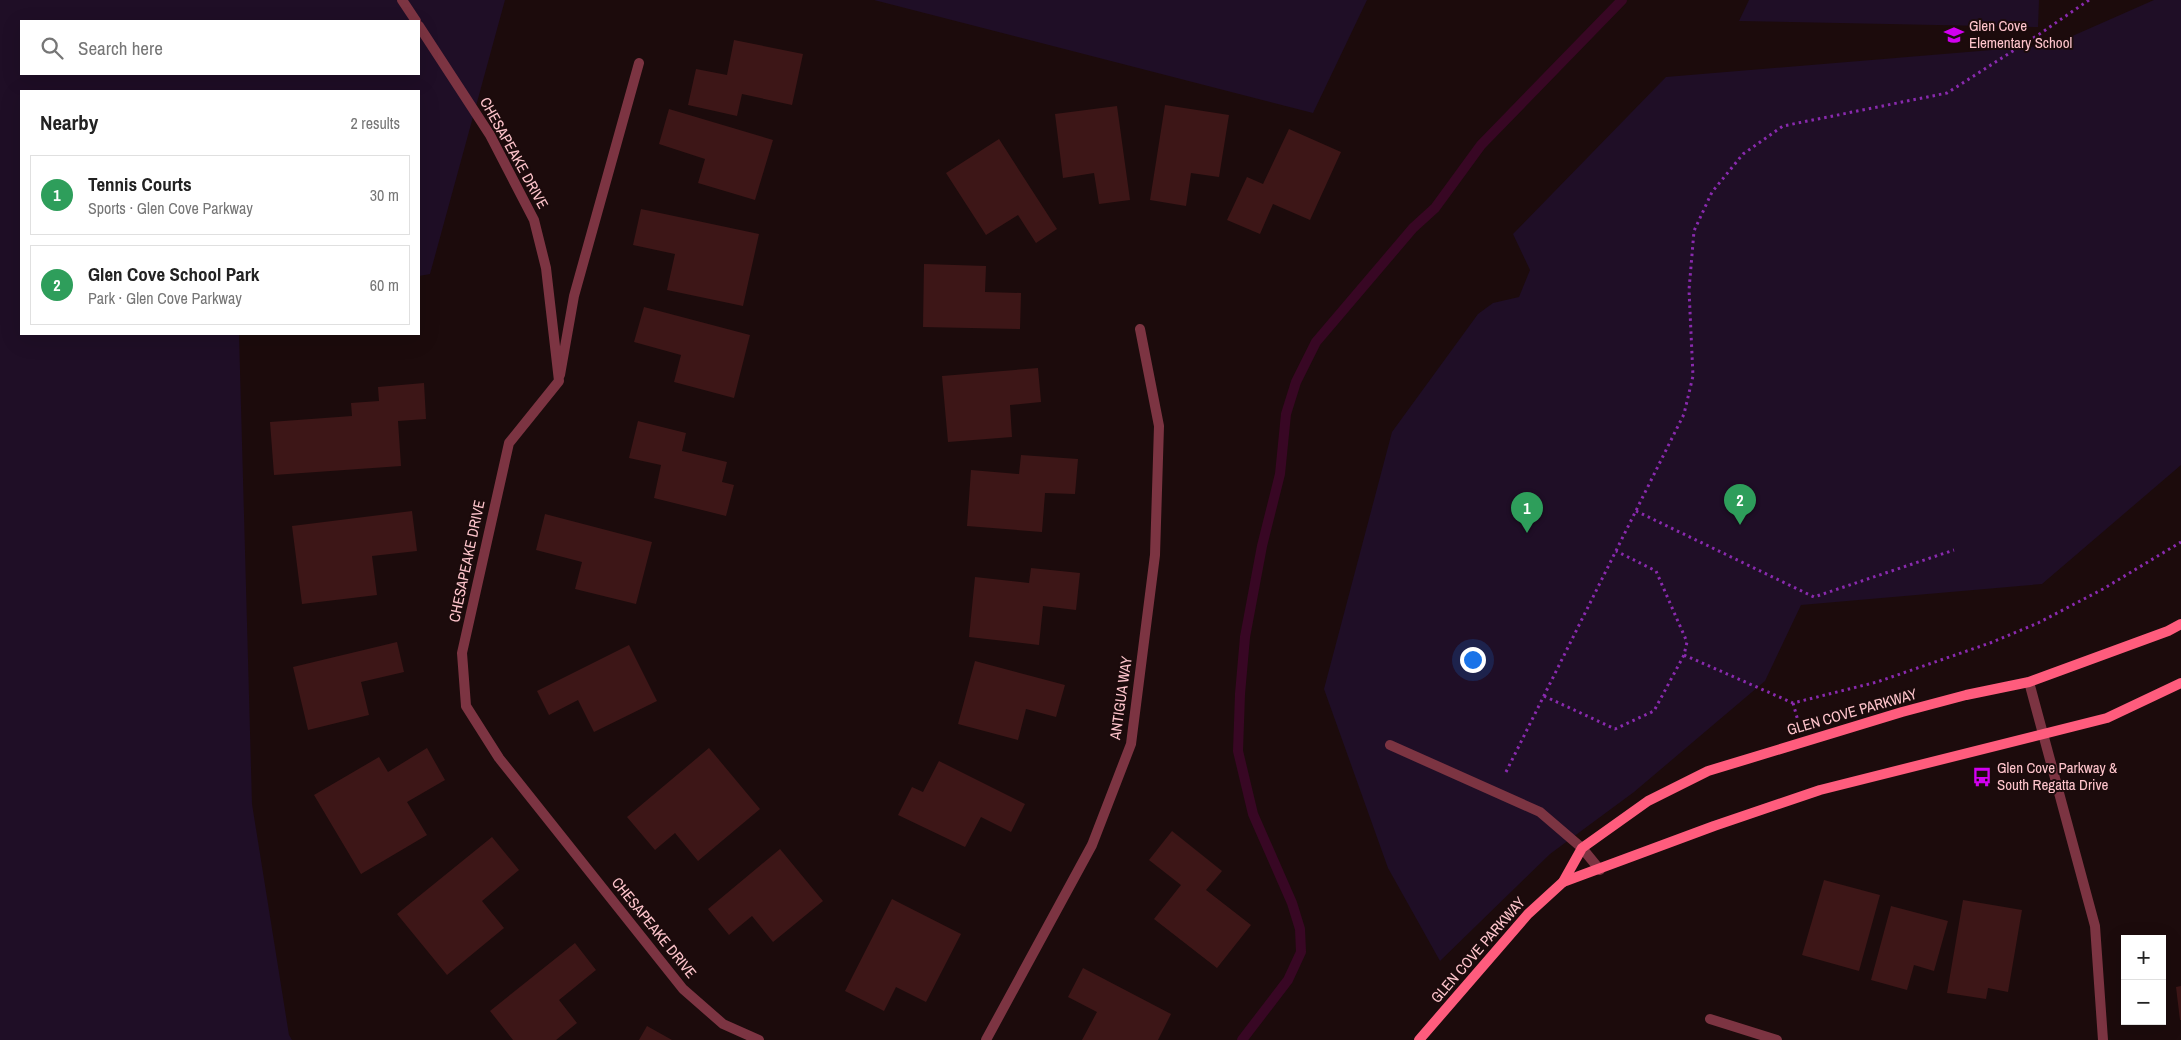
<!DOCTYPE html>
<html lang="en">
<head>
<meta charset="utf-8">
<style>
  :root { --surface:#fff; --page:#f6f6f6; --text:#222; --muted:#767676; --line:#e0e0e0; --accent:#d93025 }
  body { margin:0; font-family:"Archivo Narrow",sans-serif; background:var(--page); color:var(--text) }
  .controls { position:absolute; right:15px; bottom:15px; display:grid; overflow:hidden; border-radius:0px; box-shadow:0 5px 20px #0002 }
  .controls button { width:45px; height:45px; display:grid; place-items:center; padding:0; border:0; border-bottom:1px solid var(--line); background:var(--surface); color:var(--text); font:25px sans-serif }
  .you { position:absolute; left:1472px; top:659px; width:18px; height:18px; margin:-12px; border:4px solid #fff; border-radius:50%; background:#1a73e8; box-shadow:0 0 0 8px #1a73e833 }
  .badge { display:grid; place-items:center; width:32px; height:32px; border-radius:50%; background:var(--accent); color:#fff; font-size:16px; font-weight:700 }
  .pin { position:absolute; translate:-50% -41px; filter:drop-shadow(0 1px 2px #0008) }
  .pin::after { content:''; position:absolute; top:26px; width:18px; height:15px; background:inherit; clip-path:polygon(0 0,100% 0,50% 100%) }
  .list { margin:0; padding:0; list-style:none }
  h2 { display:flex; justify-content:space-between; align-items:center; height:65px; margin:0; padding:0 20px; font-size:21px }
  h2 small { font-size:16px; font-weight:400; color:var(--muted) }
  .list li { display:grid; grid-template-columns:32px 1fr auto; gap:15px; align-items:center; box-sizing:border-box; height:80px; margin:0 10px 10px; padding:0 10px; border:1px solid var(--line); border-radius:0px }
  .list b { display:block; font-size:19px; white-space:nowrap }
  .list p { margin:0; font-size:16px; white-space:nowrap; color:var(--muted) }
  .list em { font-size:16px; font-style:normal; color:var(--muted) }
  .icon { flex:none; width:28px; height:28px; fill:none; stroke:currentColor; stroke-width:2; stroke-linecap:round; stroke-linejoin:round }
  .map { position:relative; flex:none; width:2181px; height:1040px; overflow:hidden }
  .search { position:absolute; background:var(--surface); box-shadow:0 5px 20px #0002; left:20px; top:20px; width:400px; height:55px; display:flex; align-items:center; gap:12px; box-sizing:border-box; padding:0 18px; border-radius:0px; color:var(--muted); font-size:19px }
  .panel { position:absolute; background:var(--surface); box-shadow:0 5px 20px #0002; left:20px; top:90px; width:400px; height:245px; border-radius:0px }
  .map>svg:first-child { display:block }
</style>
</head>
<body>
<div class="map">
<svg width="2181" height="1040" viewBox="0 0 2181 1040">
  <rect width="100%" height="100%" fill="#1c0b0c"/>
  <g fill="#1f0e26" fill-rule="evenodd">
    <path d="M 0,0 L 505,0 L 430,274 L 419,276 L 419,91 L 21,91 L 21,334 L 239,334 L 252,804 L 289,1035 L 292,1040 L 0,1040 ZM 21,21 L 419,21 L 419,74 L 21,74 Z"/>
    <path d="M 874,0 L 1367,0 L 1313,113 Z"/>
    <path d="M 1749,0 L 2039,0 L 2038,27 L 1739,21 Z"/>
    <path d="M 2154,0 L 2181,0 L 2181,465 L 2042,584 L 1801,605 L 1765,681 L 1634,792 L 1550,854 L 1440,961 L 1388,868 L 1324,689 L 1392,432 L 1478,314 L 1493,303 L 1519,297 L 1530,270 L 1513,234 L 1666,77 L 2052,45 Z"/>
  </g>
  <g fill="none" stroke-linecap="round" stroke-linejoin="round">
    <path stroke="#380724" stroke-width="10" d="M 1242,1040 L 1288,980 L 1301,952 L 1300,929 L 1292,903 L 1253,814 L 1238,751 L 1240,694 L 1245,637 L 1262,546 L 1280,474 L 1286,414 L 1296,382 L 1316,342 L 1413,228 L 1435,208 L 1481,145 L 1622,0"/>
  </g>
  <g fill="#3d1617">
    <path d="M 734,40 L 803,54 L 792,105 L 742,94 L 737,116 L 688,105 L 696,69 L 727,75 Z"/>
    <path d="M 1165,105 L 1229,115 L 1219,177 L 1191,173 L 1186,206 L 1150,200 Z"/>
    <path d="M 1117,106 L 1130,200 L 1099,204 L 1094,173 L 1063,178 L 1055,114 Z"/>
    <path d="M 669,109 L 773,140 L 755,200 L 698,183 L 705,159 L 659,144 Z"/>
    <path d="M 1289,129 L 1341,152 L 1310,220 L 1273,204 L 1260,234 L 1227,220 L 1247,177 L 1263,184 Z"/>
    <path d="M 999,139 L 1057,229 L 1036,243 L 1018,215 L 986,235 L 946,173 Z"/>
    <path d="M 641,209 L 759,234 L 743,306 L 667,290 L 675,254 L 633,245 Z"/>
    <path d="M 924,264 L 986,266 L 985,292 L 1021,293 L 1020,329 L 923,327 Z"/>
    <path d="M 644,307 L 750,335 L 734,398 L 674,382 L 681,355 L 634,342 Z"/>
    <path d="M 1038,368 L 1041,402 L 1010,405 L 1012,437 L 948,442 L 942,376 Z"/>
    <path d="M 424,383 L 426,419 L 398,421 L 401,466 L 274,475 L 270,422 L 352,416 L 351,403 L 379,401 L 378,387 Z"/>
    <path d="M 638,421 L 686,433 L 682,451 L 727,462 L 722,482 L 734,485 L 726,516 L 654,498 L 661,465 L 629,458 Z"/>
    <path d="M 1021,455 L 1078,459 L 1075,494 L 1045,493 L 1042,532 L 967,526 L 971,470 L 1019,474 Z"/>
    <path d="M 412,511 L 417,551 L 372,556 L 377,595 L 302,604 L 292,526 Z"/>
    <path d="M 545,514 L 652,542 L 636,604 L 575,589 L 582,562 L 536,550 Z"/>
    <path d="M 1031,568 L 1080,573 L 1076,610 L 1043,606 L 1039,645 L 969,637 L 975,577 L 1029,583 Z"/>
    <path d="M 397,642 L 404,672 L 361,682 L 369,715 L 308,730 L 293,667 Z"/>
    <path d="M 629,645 L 657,701 L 594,732 L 578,700 L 549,715 L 537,691 Z"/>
    <path d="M 975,661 L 1065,685 L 1056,717 L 1026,709 L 1018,740 L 958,724 Z"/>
    <path d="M 427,748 L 445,780 L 407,802 L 427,835 L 361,874 L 314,795 L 379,757 L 388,772 Z"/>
    <path d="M 709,748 L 760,809 L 698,861 L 675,833 L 655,850 L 627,817 Z"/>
    <path d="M 939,761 L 1025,804 L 1011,832 L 981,817 L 965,847 L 898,815 L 912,787 L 923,792 Z"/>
    <path d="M 1172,831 L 1222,871 L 1206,890 L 1251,925 L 1217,968 L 1154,919 L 1181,885 L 1149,860 Z"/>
    <path d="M 492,837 L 519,870 L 482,901 L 504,928 L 447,975 L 397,914 Z"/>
    <path d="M 780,849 L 823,901 L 773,942 L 752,916 L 729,935 L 708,909 Z"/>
    <path d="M 1824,880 L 1880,895 L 1859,971 L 1802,955 Z"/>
    <path d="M 892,899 L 961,934 L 926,1002 L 896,987 L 884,1011 L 845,991 Z"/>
    <path d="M 1963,900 L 2022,910 L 2008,992 L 1988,988 L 1986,999 L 1947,993 Z"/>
    <path d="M 1891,906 L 1948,921 L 1934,971 L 1914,965 L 1907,990 L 1871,980 Z"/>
    <path d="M 575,943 L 596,970 L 559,1000 L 577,1023 L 556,1040 L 513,1040 L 490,1011 Z"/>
    <path d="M 1083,968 L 1171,1014 L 1158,1040 L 1082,1040 L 1097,1012 L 1068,997 Z"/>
    <path d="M 2181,986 L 2181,1020 L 2180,1020 L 2176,987 Z"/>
    <path d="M 647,1026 L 672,1040 L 639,1040 Z"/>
  </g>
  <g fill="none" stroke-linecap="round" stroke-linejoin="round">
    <g stroke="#892aae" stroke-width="3" stroke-dasharray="2.5 4" stroke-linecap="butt">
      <path d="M 1636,511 L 1814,597 L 1954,550"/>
      <path d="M 1684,655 L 1793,703 L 1877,682 L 1990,643 L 2038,623 L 2103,589 L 2181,542"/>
      <path d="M 1544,696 L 1615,729 L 1654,711 L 1684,655 L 1687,642 L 1656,571 L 1616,551"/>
      <path d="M 1793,703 L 1798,721"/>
      <path d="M 1506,772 L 1684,414 L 1693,376 L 1689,290 L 1694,231 L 1712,192 L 1743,154 L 1783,126 L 1947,93 L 2041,33 L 2089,0"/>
    </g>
    <g stroke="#7c3442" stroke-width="10">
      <path d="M 560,375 L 574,296 L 639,63"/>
      <path d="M 1390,745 L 1540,812 L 1582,848 L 1600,870"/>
    </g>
    <g stroke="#7c3442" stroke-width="10">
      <path d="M 402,0 L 416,21"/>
      <path d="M 419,26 L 490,135 L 534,220 L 546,268 L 559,381 L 509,443 L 462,653 L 466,706 L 499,758 L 683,989 L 723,1024 L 759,1040"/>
      <path d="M 1710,1019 L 1777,1040"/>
      <path d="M 986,1040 L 1092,845 L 1131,744 L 1155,555 L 1159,426 L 1140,329"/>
    </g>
    <path stroke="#7c3442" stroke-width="10" d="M 2029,682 L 2095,926 L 2103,1040"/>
    <g stroke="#ff5c7d" stroke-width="10">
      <path d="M 1563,882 L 1714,826 L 1820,790 L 2107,718 L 2181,683"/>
      <path d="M 1419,1040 L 1528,914 L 1563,882 L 1582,848 L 1648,801 L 1708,771 L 1902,712 L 1966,695 L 2029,682 L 2168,631 L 2181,624"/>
    </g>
  </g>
  <defs>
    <symbol id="school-bare" viewBox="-9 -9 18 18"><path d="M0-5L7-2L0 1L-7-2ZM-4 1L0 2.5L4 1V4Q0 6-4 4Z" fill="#d200f0" stroke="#1c0b0c" stroke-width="2.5" paint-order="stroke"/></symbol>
    <symbol id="bus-bare" viewBox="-9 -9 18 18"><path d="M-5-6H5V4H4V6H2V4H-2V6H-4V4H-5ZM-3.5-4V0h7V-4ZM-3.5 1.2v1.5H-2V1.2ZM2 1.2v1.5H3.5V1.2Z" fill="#d200f0" stroke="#1c0b0c" stroke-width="2.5" paint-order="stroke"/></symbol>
  </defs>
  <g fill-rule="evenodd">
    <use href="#school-bare" x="1940" y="21" width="28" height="28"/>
    <use href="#bus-bare" x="1968" y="763" width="28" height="28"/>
  </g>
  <g text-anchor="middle" stroke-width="4" stroke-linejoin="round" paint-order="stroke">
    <g font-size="15" fill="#ffc5cc" stroke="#1c0b0c" text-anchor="start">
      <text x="1969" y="31">Glen Cove<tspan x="1969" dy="17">Elementary School</tspan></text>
      <text x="1997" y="773">Glen Cove Parkway &amp;<tspan x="1997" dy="17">South Regatta Drive</tspan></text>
    </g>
    <g font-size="15" fill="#ffc5cc" stroke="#1c0b0c">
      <text transform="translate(514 153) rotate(61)" y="5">CHESAPEAKE DRIVE</text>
      <text transform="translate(467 561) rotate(-78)" y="5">CHESAPEAKE DRIVE</text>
      <text transform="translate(1121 698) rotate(-82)" y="5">ANTIGUA WAY</text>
      <text transform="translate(1852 712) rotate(-16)" y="5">GLEN COVE PARKWAY</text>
      <text transform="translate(654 928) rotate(51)" y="5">CHESAPEAKE DRIVE</text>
      <text transform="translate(1478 950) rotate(-49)" y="5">GLEN COVE PARKWAY</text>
    </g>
  </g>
</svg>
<div class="controls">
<button>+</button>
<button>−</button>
</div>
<div class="you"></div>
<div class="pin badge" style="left:1527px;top:533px;background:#2e9e5b">1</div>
<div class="pin badge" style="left:1740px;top:525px;background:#2e9e5b">2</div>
<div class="search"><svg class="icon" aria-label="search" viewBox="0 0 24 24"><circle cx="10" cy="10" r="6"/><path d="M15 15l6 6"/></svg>Search here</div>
<section class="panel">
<h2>Nearby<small>2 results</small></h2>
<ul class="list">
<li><span class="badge" style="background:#2e9e5b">1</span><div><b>Tennis Courts</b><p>Sports · Glen Cove Parkway</p></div><em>30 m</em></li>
<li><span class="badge" style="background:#2e9e5b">2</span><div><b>Glen Cove School Park</b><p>Park · Glen Cove Parkway</p></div><em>60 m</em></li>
</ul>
</section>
</div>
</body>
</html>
